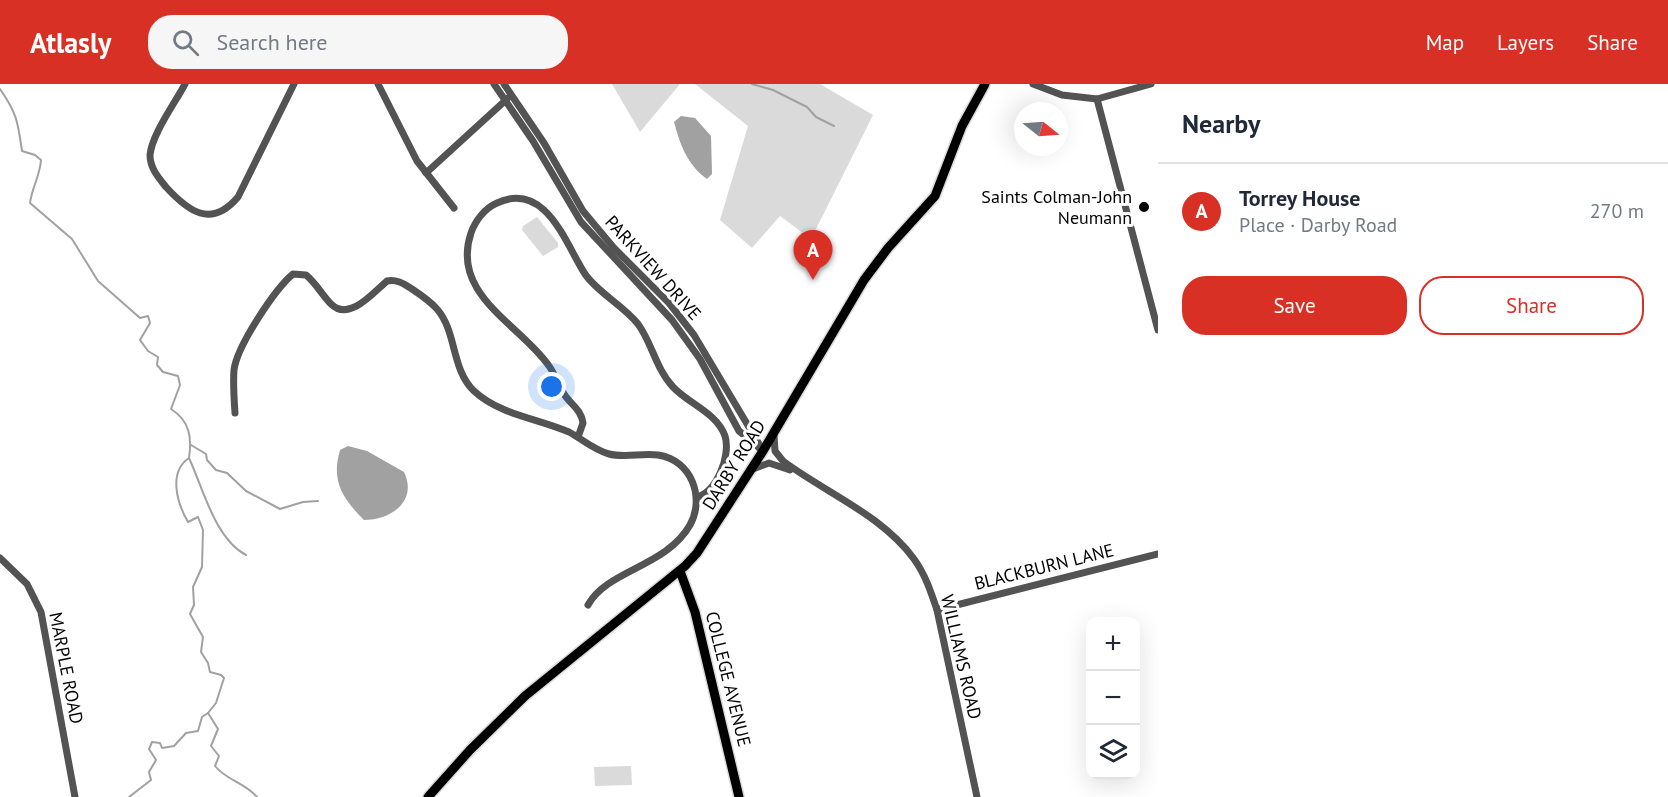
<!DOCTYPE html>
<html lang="en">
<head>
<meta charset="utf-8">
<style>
  :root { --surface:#fff; --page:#f6f6f7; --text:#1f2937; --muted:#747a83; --line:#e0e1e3; --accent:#d93025 }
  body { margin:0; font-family:"PT Sans",sans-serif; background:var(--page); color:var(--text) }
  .controls { position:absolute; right:18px; bottom:18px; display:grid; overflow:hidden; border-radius:12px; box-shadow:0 6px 24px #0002 }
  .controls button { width:54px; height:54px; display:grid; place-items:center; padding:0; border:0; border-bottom:2px solid var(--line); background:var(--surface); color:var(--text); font:30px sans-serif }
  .compass { position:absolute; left:1014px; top:18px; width:54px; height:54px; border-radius:50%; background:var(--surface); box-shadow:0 6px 24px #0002; rotate:107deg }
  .you { position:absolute; left:552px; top:303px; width:21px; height:21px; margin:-15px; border:4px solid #fff; border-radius:50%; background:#1a73e8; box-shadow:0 0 0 9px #1a73e833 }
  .badge { display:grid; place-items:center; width:39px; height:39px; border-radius:50%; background:var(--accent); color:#fff; font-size:20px; font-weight:700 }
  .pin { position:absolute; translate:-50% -50px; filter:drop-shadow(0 2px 3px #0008) }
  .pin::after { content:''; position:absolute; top:32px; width:21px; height:18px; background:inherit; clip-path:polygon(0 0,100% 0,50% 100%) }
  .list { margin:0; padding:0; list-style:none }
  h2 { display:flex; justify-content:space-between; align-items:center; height:78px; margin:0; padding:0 24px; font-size:26px }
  h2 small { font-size:20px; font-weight:400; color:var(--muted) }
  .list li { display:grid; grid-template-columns:39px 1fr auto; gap:18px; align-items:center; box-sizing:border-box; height:96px; padding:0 24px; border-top:2px solid var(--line) }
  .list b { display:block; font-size:22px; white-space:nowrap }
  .list p { margin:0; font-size:20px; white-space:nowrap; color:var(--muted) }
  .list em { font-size:20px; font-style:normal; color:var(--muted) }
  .actions { display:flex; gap:12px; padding:18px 24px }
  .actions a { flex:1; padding:14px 0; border:2px solid var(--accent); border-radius:24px; text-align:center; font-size:21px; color:var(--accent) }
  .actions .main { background:var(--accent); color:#fff }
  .icon { flex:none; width:33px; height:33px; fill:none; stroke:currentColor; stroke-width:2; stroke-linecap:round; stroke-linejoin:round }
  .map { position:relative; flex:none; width:1158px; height:713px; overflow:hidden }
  header { display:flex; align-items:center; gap:36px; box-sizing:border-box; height:84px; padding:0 30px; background:var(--accent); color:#fff }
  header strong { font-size:28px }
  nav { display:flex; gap:33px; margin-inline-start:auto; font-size:21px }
  .search { width:420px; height:54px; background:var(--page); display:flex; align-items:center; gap:15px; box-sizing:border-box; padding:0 21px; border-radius:24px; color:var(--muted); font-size:22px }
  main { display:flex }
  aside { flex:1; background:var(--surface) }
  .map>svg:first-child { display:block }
</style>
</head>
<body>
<header>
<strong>Atlasly</strong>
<div class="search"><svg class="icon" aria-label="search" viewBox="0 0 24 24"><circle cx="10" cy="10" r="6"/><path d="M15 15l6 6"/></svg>Search here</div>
<nav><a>Map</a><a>Layers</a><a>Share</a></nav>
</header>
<main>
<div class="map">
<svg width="1158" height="713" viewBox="0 0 1158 713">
  <rect width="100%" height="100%" fill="#fff"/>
  <g fill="#dadada">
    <path d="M 612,0 L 680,0 L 640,48 Z"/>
    <path d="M 695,0 L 820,0 L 873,31 L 811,155 L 780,132 L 752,164 L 720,136 L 748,42 Z"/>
    <path d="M 537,133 L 558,159 L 558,163 L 543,172 L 522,146 L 523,142 Z"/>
    <path d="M 631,682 L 632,701 L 595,702 L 594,683 Z"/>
  </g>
  <g fill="#a1a1a1">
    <path d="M 681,32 L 695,34 L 711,52 L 712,90 L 707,95 C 687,81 680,60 674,38 Z"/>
    <path d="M 348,362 L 367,367 L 404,388 C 418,417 391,436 364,436 C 342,414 331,397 340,366 Z"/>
  </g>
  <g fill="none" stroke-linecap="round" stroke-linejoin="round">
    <g stroke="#a1a1a1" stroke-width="2">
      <path d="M 752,0 L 773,6 L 807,23 L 816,33 L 834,42"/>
      <path d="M 0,5 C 17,29 18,39 22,67 L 35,71 L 41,76 C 40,92 32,103 30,119 L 72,155 L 98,197 L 140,234 L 148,232 L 150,239 L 140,256 L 148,267 L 158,273 L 157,281 L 163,288 L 178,292 L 180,301 L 171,325 C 190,337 192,354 189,374 C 168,388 177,419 188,438 L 198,433 L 203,446 L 202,483 L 193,503 L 194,521 L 190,530 L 203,553 L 201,568 L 208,579 L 210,588 L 221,591 L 224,594 L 216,619 L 208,629 L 218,645 L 211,662 L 219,672 L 215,682 C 226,696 245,699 257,713"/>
      <path d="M 191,361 L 206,370 L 207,376 L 216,386 L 227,389 L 246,407 L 280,425 L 303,418 L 318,417"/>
      <path d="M 189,374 C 203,404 215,455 246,471"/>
      <path d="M 129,713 L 151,696 L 149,688 L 156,676 L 149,665 L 152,658 L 160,659 L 162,664 L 174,662 L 186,649 L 198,647 L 202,633 L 208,629"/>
    </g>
    <defs>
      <g id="major">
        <path d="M 680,487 L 695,528 L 739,713"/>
        <path d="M 428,713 L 470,666 L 525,612 L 685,482 L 697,469 L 763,367 L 864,196 L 888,164 L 935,112 L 962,42 L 985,0"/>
      </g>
    </defs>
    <use href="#major" stroke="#dbdbdb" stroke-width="12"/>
    <g stroke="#535353" stroke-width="7">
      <path d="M 185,0 C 175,19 152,50 150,71 C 150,84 158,93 166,103 C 188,127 211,145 238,113 L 294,0"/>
      <path d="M 378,0 L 417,77 L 454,124"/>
      <path d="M 494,0 L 533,57 L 581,138 L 672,236 L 700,275 L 739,347 L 763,367"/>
      <path d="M 504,0 L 544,59 L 583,127 L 614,164 L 669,219 L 694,251 L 762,365"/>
      <path d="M 1033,0 L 1062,11 L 1097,15 L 1151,0"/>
      <path d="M 1097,15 L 1158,246"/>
      <path d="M 426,89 L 508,14"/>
      <path d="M 235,329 C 234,315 233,299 234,286 C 237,262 275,205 293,190 L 306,191 C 316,199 322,211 331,220 C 349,238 373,209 387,197 C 397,195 404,200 412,205 C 421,211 430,217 437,225 C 457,248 451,285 474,307 C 500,331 537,334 569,348 C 582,355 594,366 609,370 C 624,374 642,369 658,371 C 692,376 705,414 690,441 C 666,483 607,486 588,521"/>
      <path d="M 774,351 L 775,367 L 783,377 C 826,409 882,431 914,475 C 925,490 931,508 937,526 L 977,713"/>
      <path d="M 578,353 L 583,339 C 581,325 571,321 564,310 C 558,301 555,290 549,282 C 521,241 450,211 471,149 C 475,137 485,124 497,119 C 546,96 566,161 585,190 C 598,209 623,221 638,240 C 652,259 656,285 673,303 C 689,320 717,329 725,352 C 731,371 717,408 697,413"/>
      <path d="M 753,385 L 769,379 L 790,386"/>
      <path d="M 0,474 L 27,500 L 41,528 L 75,713"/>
      <path d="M 937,526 L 1158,470"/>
    </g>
    <use href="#major" stroke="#000" stroke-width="9"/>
  </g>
  <circle fill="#000" stroke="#fff" stroke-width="2" cx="1144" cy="123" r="6"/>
  <g text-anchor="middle" stroke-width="6" stroke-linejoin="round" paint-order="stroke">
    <g font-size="18" fill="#000" stroke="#fff" text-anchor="end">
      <text x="1132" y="119">Saints Colman-John<tspan x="1132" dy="21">Neumann</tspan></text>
    </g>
    <g font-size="18" fill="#000" stroke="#fff">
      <text transform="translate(653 184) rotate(48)" y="6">PARKVIEW DRIVE</text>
      <text transform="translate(734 381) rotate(-58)" y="6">DARBY ROAD</text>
      <text transform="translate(1044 483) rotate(-14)" y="6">BLACKBURN LANE</text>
      <text transform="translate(961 573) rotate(77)" y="6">WILLIAMS ROAD</text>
      <text transform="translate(66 584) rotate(79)" y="6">MARPLE ROAD</text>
      <text transform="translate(728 595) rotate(76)" y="6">COLLEGE AVENUE</text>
    </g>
  </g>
</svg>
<div class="controls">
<button>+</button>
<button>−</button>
<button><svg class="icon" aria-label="layers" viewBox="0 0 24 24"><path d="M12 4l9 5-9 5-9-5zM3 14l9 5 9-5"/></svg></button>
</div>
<svg class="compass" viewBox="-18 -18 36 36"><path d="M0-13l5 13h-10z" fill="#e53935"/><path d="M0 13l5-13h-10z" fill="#747a83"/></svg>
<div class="you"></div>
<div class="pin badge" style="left:813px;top:196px">A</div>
</div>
<aside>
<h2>Nearby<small></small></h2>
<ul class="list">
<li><span class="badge">A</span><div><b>Torrey House</b><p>Place · Darby Road</p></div><em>270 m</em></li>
</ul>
<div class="actions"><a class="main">Save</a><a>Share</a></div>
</aside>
</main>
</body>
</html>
